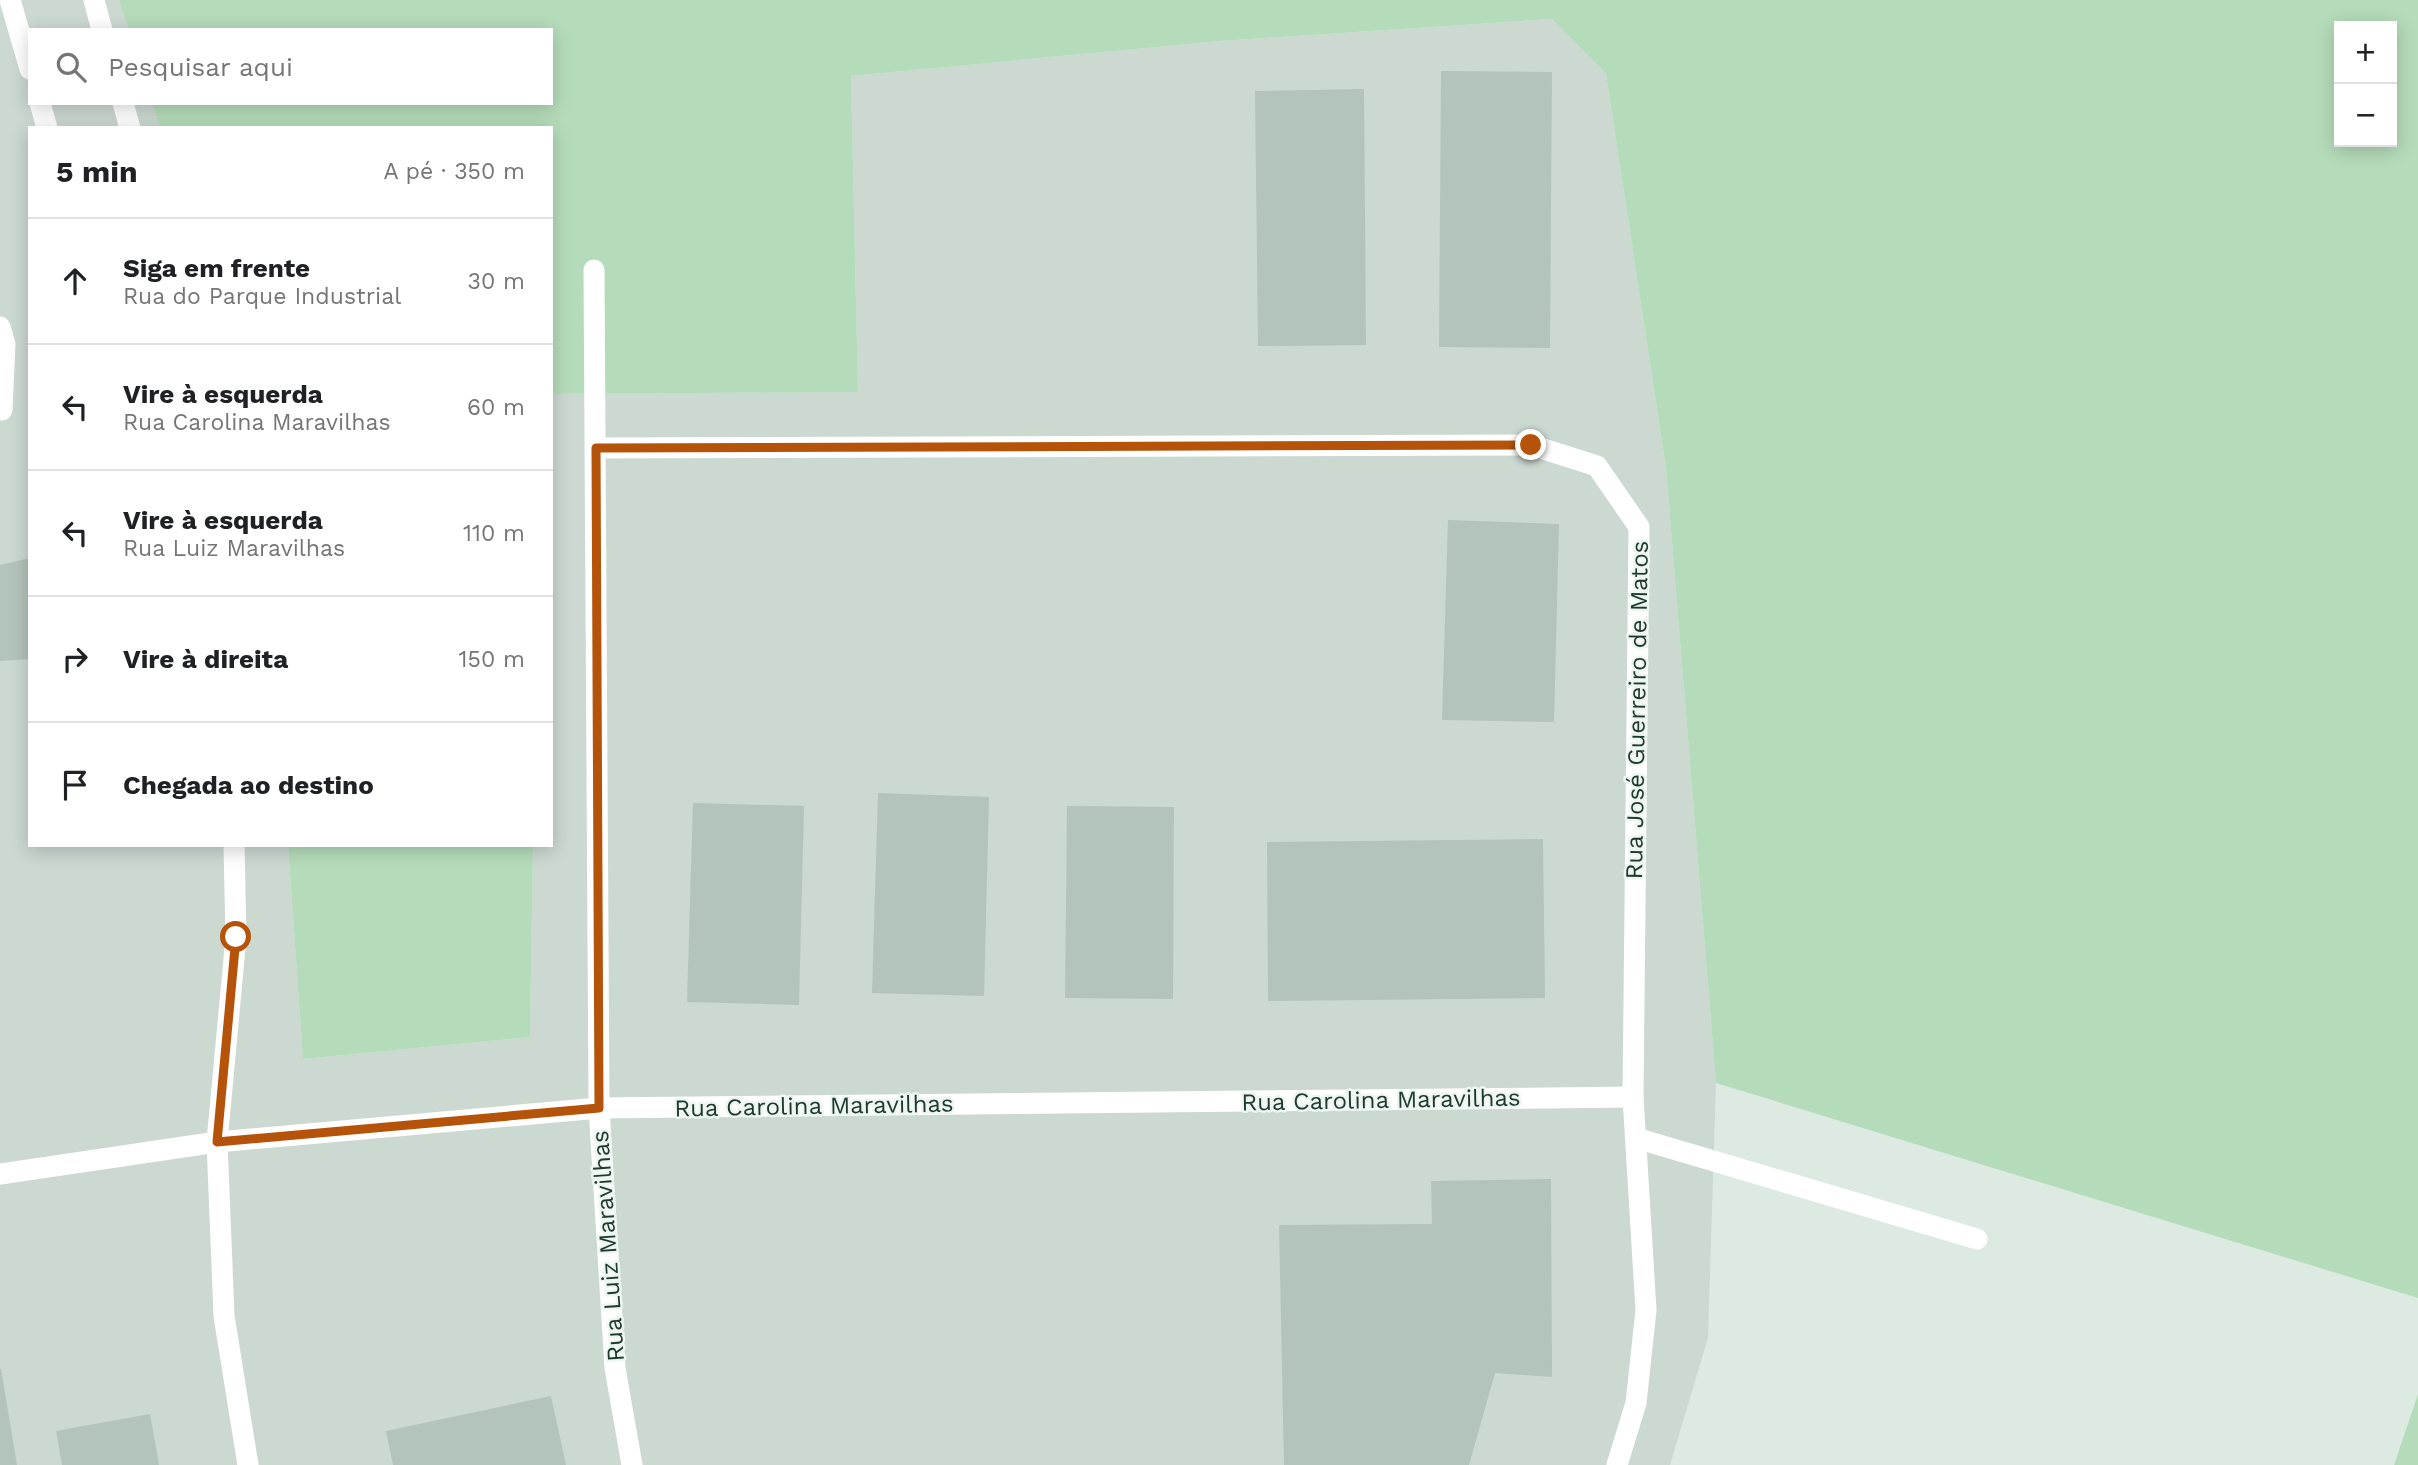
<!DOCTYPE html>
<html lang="pt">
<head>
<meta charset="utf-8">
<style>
  :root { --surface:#fff; --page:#f6f6f6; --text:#202124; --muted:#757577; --line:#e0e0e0 }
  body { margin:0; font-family:"Work Sans",sans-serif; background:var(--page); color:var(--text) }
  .controls { position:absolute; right:21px; top:21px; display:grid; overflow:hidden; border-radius:0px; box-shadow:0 4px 18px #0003 }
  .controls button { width:63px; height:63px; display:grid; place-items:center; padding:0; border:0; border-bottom:2px solid var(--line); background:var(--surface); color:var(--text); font:35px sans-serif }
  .stop { position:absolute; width:21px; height:21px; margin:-16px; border:5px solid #b45309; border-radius:50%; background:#fff }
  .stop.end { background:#b45309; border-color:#fff; box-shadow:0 2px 7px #0008 }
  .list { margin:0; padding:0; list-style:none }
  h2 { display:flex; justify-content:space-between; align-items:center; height:91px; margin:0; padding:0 28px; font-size:30px }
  h2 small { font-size:23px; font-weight:400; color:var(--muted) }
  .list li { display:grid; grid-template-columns:46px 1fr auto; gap:21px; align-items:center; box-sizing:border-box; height:126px; padding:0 28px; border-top:2px solid var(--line) }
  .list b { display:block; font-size:26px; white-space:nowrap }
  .list p { margin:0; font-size:23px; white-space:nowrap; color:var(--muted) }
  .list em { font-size:23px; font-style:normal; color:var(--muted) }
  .icon { flex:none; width:38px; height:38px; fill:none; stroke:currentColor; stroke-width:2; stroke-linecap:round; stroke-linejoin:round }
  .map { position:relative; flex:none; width:2418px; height:1465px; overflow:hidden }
  .search { position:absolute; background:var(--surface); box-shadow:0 4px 18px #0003; left:28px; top:28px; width:525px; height:77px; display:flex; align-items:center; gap:18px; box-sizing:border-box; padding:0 24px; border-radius:0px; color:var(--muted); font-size:26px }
  .panel { position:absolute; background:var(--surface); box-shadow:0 4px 18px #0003; left:28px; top:126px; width:525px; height:721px; border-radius:0px }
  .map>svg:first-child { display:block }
</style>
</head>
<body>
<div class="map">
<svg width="2418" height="1465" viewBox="0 0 2418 1465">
  <rect width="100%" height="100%" fill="#ddeae2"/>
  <path fill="#cbd9d1" d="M 0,0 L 119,0 L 129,30 L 30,30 L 30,103 L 152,103 L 160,128 L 30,128 L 30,845 L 288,845 L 303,1059 L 530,1037 L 533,845 L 551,845 L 551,394 L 858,392 L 851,76 L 1220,41 L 1552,19 L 1606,74 L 1666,468 L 1716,1083 L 1708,1338 L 1670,1465 L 0,1465 Z"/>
  <g fill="#b5dcba" fill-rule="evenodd">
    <path d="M 119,0 L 2418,0 L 2418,1298 L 1716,1083 L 1666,468 L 1606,74 L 1552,19 L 1220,41 L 851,76 L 858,392 L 551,394 L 551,128 L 160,128 L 152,103 L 551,103 L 551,30 L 129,30 ZM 2339,26 L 2392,26 L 2392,142 L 2339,142 Z"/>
    <path d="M 288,845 L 533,845 L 530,1037 L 303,1059 Z"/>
    <path d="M 2418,1394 L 2418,1465 L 2394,1465 Z"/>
  </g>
  <g fill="#b3c4bb">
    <path d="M 1441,71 L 1552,72 L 1550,348 L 1439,347 Z"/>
    <path d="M 1364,89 L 1366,345 L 1258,346 L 1255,91 Z"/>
    <path d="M 1448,520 L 1559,524 L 1554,722 L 1442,720 Z"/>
    <path d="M 30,558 L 30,659 L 0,661 L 0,565 Z"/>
    <path d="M 878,793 L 989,797 L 984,996 L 872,993 Z"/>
    <path d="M 693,803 L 804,806 L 799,1005 L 687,1002 Z"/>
    <path d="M 1067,806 L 1174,807 L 1173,999 L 1065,998 Z"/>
    <path d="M 1543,839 L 1545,998 L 1268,1001 L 1267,842 Z"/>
    <path d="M 1551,1179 L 1552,1377 L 1495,1373 L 1469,1465 L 1284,1465 L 1279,1225 L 1432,1224 L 1431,1181 Z"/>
    <path d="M 0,1369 L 1,1369 L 17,1465 L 0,1465 Z"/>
    <path d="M 551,1396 L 566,1465 L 393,1465 L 386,1431 Z"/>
    <path d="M 150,1414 L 159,1465 L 62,1465 L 56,1431 Z"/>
  </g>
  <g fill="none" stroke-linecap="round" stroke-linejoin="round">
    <g stroke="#fff" stroke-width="21">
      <path d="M 10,0 L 30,69"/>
      <path d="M 94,0 L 102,30"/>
      <path d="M 40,103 L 47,128"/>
      <path d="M 123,103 L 130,128"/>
      <path d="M 594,270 L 599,1108 L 615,1368 L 632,1465"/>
      <path d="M 0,327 L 5,344 L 2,410 L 0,409"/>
      <path d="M 596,448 L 1531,445 L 1597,466 L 1639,527 L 1633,1097 L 1646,1310 L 1636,1403 L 1617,1465"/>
      <path d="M 234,845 L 236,937 L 217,1142 L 224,1316 L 248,1465"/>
      <path d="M 1636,1138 L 1977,1239"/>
      <path d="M 0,1174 L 217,1142 L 599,1108 L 1633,1097"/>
    </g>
  </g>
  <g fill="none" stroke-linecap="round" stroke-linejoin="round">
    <path stroke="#b45309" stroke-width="9" d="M 236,937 L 217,1142 L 599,1108 L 596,448 L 1531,445"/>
  </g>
  <g text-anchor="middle" stroke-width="5" stroke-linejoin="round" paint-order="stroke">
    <g font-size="24" fill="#1f392f" stroke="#edf6f1">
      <text transform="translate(1637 710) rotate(-89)" y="8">Rua José Guerreiro de Matos</text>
      <text transform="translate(1381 1100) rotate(-1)" y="8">Rua Carolina Maravilhas</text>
      <text transform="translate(814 1106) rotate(-1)" y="8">Rua Carolina Maravilhas</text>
      <text transform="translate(608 1246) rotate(-94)" y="8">Rua Luiz Maravilhas</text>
    </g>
  </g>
</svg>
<div class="controls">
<button>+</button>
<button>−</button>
</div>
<div class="stop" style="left:236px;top:937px"></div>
<div class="stop end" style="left:1531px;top:445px"></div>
<div class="search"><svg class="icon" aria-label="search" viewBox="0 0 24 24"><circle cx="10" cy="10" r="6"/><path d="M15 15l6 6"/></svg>Pesquisar aqui</div>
<section class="panel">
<h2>5 min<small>A pé · 350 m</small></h2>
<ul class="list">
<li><svg class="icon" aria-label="ahead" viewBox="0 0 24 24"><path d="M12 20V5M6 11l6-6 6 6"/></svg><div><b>Siga em frente</b><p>Rua do Parque Industrial</p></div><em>30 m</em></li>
<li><svg class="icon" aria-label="left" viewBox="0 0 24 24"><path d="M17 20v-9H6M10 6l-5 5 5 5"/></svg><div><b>Vire à esquerda</b><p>Rua Carolina Maravilhas</p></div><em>60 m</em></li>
<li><svg class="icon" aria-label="left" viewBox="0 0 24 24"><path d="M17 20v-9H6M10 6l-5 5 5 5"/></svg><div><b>Vire à esquerda</b><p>Rua Luiz Maravilhas</p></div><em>110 m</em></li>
<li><svg class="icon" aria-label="right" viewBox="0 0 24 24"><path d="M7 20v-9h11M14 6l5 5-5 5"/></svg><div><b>Vire à direita</b></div><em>150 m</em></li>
<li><svg class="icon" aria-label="arrive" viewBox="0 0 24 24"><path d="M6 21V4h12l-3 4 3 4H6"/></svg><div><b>Chegada ao destino</b></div></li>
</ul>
</section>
</div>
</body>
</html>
